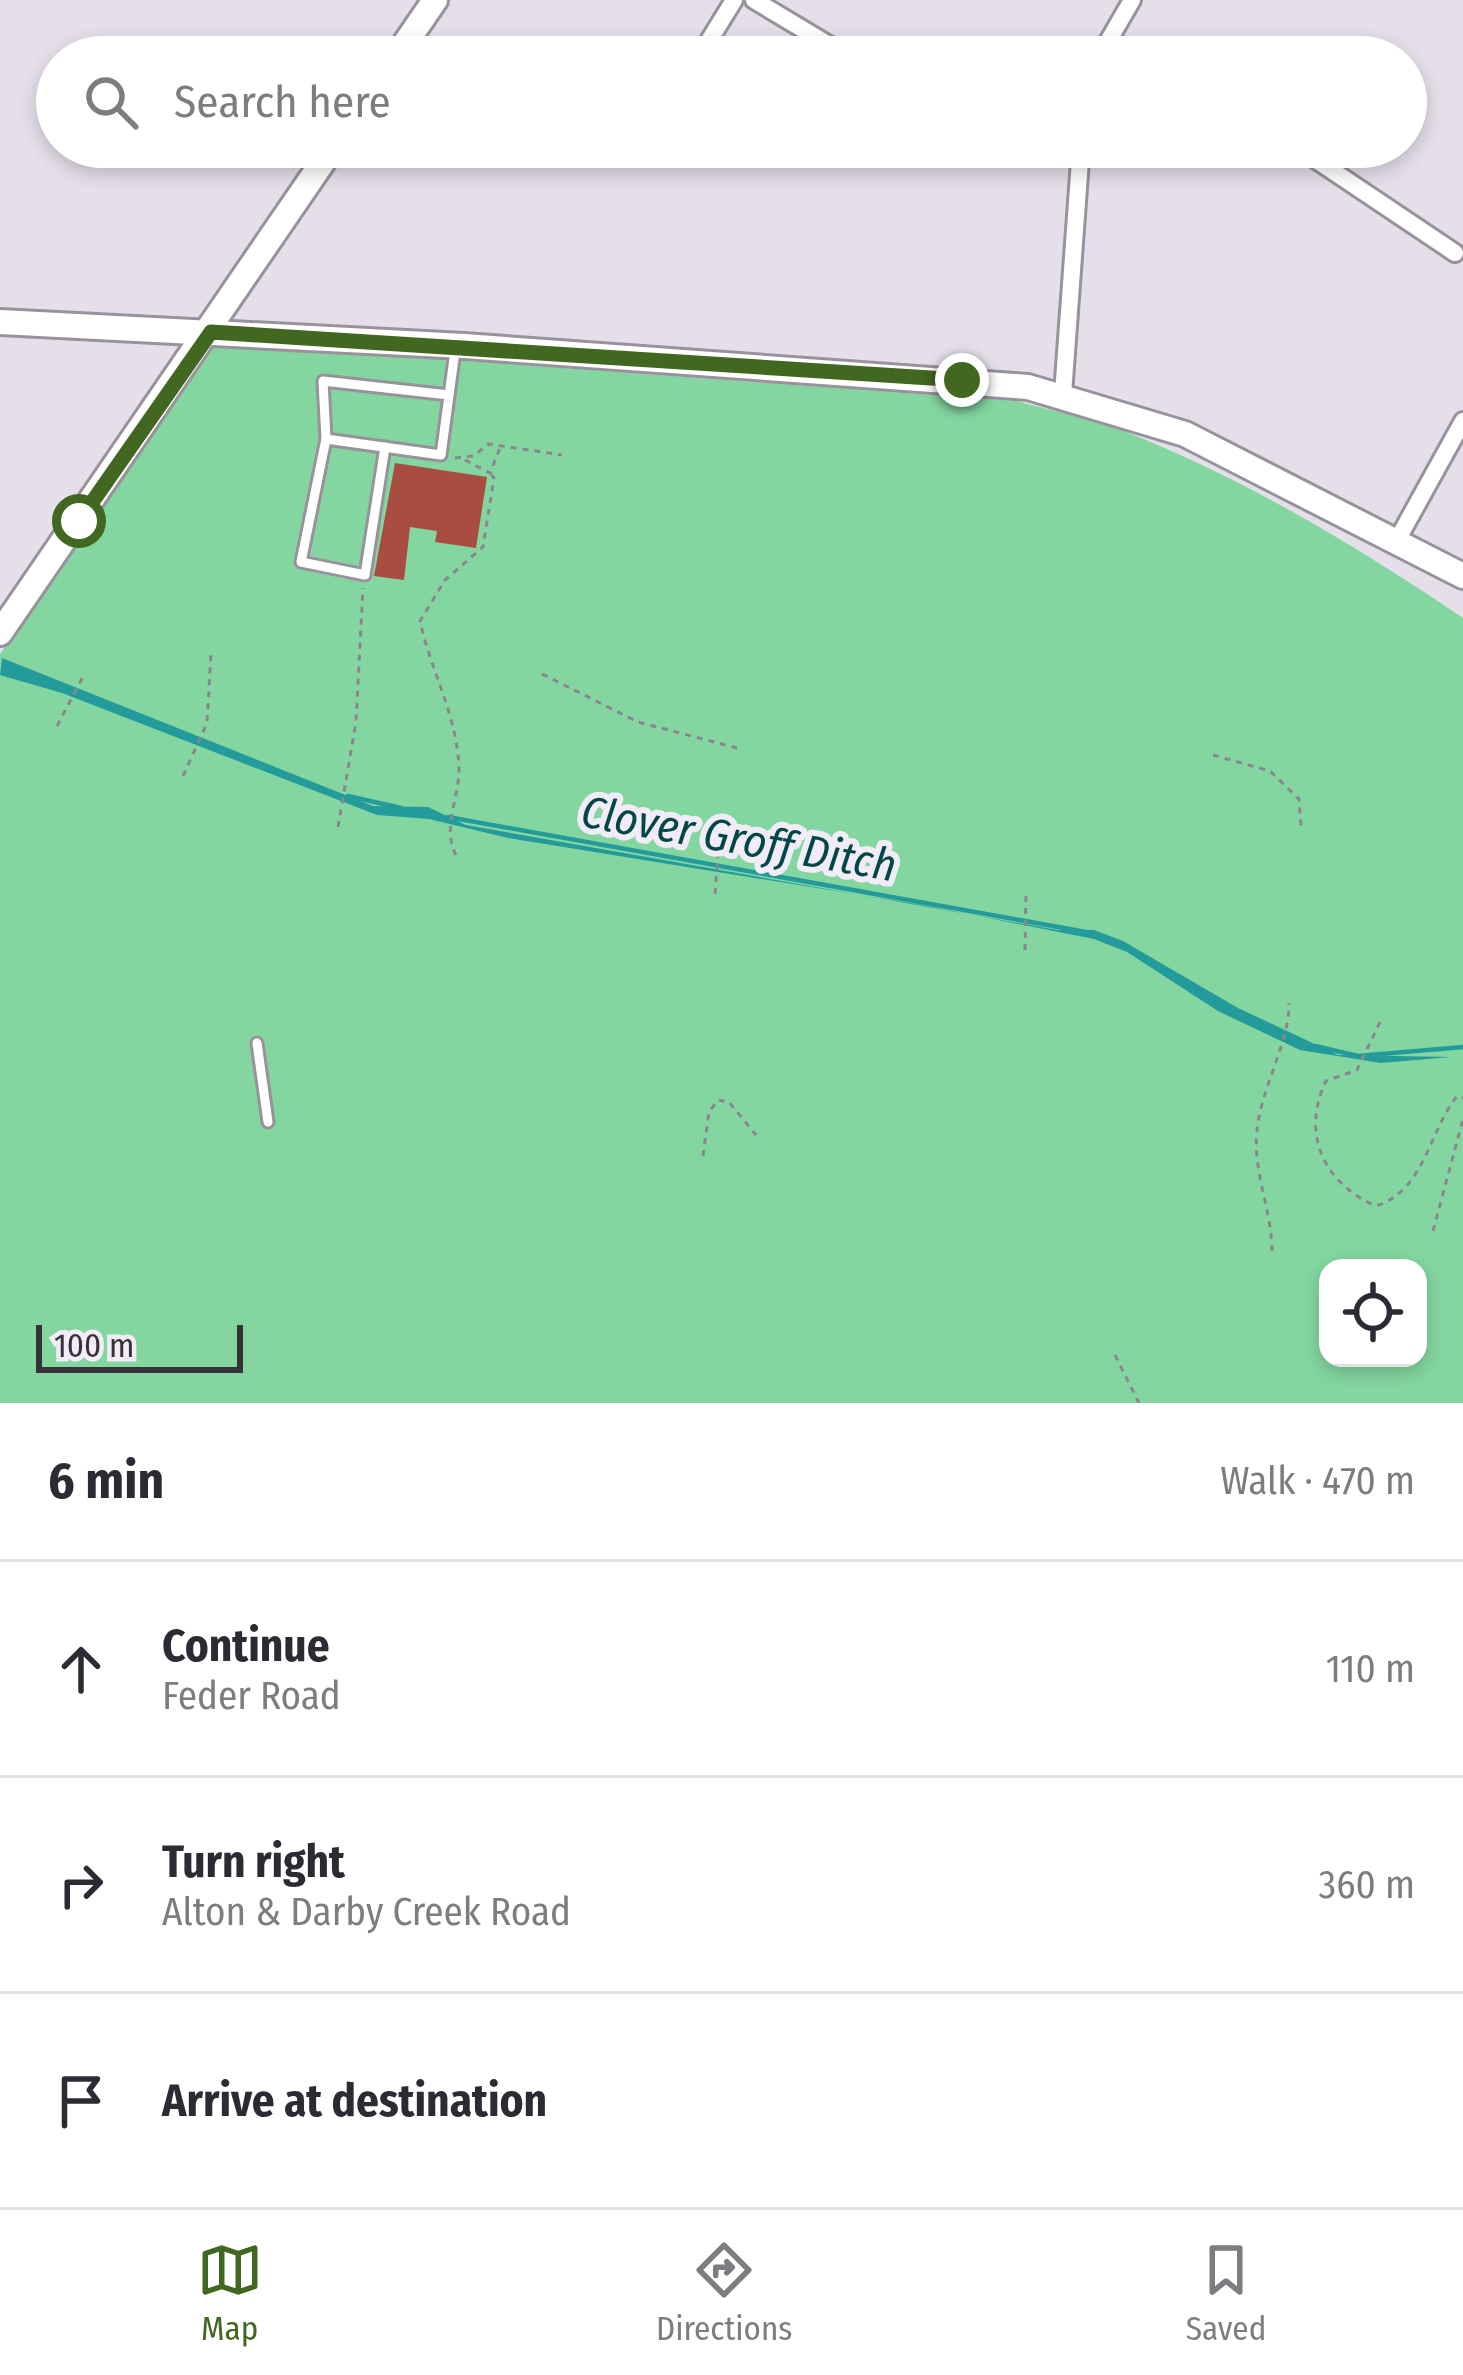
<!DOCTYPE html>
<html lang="en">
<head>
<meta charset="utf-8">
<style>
  :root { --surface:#fff; --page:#f2f2f3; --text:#2b2b33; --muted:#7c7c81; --line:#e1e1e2; --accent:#426720 }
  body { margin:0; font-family:"Fira Sans Condensed",sans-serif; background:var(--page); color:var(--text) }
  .controls { position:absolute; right:36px; bottom:36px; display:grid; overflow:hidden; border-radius:24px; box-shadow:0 6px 18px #0003 }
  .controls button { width:108px; height:108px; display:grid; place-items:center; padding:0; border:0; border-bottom:3px solid var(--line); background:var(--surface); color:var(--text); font:60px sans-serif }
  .scale { position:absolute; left:36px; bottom:30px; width:207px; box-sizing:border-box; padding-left:12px; border:6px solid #353337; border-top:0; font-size:33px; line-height:42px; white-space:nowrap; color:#353337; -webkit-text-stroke:9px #f2ecf8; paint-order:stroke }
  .stop { position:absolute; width:36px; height:36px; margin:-27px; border:9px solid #426720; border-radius:50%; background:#fff }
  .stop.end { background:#426720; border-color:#fff; box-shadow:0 3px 12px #0008 }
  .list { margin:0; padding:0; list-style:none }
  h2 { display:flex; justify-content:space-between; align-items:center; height:156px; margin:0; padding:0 48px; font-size:51px }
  h2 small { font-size:39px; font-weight:400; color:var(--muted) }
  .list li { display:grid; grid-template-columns:78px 1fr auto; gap:36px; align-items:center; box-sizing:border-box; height:216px; padding:0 48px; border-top:3px solid var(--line) }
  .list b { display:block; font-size:45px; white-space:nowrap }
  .list p { margin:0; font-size:39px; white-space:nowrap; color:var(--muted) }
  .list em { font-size:39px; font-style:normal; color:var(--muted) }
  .icon { flex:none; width:66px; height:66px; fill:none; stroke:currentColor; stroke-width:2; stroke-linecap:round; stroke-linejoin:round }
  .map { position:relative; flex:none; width:1463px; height:1403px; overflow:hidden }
  .search { position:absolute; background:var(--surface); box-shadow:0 6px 18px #0003; left:36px; right:36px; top:36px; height:132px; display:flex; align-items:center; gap:30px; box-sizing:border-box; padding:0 42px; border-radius:66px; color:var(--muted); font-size:45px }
  .sheet { height:804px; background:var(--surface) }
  nav { display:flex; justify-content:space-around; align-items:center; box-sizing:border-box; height:168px; border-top:3px solid var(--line); background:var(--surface); font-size:33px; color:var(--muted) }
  nav a { display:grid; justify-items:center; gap:6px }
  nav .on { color:var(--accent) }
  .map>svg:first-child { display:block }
</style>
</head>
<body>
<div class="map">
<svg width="1463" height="1403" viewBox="0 0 1463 1403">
  <rect width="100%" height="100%" fill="#e5dfea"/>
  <path fill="#84d6a0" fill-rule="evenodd" d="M 217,343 L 1017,401 C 1052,411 1090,418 1124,431 C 1241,477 1359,547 1463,618 L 1463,1403 L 0,1403 L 0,654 ZM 1328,1268 L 1418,1268 L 1418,1358 L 1328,1358 Z"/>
  <path fill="#249b9b" d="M 2,658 L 373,806 L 428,807 L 466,825 L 1058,930 L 1094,930 L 1123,941 L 1238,1008 L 1338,1055 L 1451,1057 L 1381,1063 L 1300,1050 L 1218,1011 L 1127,952 L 1094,939 L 922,905 L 508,838 L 429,819 L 377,815 L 62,693 L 0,675 Z"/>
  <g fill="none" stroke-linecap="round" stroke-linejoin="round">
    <g stroke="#249b9b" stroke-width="4.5">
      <path d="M 348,796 L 401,808"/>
      <path d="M 448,817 L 1086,932"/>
      <path d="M 1315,1046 L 1358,1056 L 1463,1047"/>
    </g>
  </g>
  <path fill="#a94d40" d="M 395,463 L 487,477 L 476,548 L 435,542 L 437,531 L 410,527 L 404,580 L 374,576 Z"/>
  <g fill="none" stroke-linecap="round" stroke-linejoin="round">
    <defs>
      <g id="lane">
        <path d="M 449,395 L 323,381 L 326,439 L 441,455 L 455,351"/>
        <path d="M 326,439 L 301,562 L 365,575 L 385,447"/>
        <path d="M 257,1043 L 268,1122"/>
      </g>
      <g id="street">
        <path d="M 754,0 L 849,57"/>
        <path d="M 699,57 L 734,0"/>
        <path d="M 1099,57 L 1132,0"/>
        <path d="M 1297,147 L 1455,253"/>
        <path d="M 1063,394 L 1081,147"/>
        <path d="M 1395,544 L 1463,421"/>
      </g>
      <g id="secondary">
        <path d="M 396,57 L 435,0"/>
        <path d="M 0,322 L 464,346 L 1028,387 L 1185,434 L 1463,576"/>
        <path d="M 0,633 L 333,147"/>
      </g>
    </defs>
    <use href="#lane" stroke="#98929c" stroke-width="15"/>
    <use href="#street" stroke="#98929c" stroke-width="22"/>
    <use href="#secondary" stroke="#98929c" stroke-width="30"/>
    <g stroke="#8a868d" stroke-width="3" stroke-dasharray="6 6" stroke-linecap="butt">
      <path d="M 455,458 L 473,456 L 489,444 L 562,455"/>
      <path d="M 465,460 L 490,473 L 500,448"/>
      <path d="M 542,674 L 638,722 L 737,748"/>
      <path d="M 57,726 L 84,675"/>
      <path d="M 1213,755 L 1270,771 L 1299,799 L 1301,826"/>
      <path d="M 183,776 L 207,723 L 211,654"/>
      <path d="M 338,827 L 356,722 L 363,588"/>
      <path d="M 456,855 C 442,829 459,798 459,770 C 458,717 431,672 420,621 L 445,580 L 483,547 L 494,478 L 490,473"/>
      <path d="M 715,894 L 719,838"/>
      <path d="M 1025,950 L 1026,891"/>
      <path d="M 1380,1022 L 1357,1070 L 1326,1081 C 1300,1135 1325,1184 1376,1206 C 1425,1190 1428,1133 1457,1096 L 1463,1098"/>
      <path d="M 703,1156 L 709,1112 L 718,1100 L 729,1102 L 756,1135"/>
      <path d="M 1433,1231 L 1463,1119"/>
      <path d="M 1272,1251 C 1272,1211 1252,1169 1257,1130 C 1261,1088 1290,1041 1289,1003"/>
      <path d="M 1115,1355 L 1139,1403"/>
    </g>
    <use href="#lane" stroke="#fff" stroke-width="9"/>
    <use href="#street" stroke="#fff" stroke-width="16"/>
    <use href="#secondary" stroke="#fff" stroke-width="24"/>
  </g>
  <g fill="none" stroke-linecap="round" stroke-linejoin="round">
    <path stroke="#426720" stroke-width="15" d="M 79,521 L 211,332 L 962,380"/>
  </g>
  <g text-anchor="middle" stroke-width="12" stroke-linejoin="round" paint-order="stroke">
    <g font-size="45" font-style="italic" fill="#014748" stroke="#f2ecf8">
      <text transform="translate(739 838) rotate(10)" y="16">Clover Groff Ditch</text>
    </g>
  </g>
</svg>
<div class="controls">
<button><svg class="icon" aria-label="locate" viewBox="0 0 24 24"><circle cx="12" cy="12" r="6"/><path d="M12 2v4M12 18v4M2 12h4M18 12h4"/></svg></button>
</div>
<div class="scale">100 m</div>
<div class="stop" style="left:79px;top:521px"></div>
<div class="stop end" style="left:962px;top:380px"></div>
<div class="search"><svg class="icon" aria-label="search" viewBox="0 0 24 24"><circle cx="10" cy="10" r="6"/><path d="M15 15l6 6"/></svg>Search here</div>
</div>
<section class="sheet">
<h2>6 min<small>Walk · 470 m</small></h2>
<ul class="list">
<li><svg class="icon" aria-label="ahead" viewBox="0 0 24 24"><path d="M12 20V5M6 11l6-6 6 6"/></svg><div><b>Continue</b><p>Feder Road</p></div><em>110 m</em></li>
<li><svg class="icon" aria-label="right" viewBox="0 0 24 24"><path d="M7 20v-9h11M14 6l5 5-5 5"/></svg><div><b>Turn right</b><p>Alton &amp; Darby Creek Road</p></div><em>360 m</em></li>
<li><svg class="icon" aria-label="arrive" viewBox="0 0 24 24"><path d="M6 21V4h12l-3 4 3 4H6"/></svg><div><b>Arrive at destination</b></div></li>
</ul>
</section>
<nav>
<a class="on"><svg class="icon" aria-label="map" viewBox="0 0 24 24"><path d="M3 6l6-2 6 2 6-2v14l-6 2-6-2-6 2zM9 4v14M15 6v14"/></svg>Map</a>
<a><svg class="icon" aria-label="directions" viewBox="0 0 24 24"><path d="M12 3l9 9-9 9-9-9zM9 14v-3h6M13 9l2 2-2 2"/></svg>Directions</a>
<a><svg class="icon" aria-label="saved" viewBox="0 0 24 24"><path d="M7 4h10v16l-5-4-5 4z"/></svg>Saved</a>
</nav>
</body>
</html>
